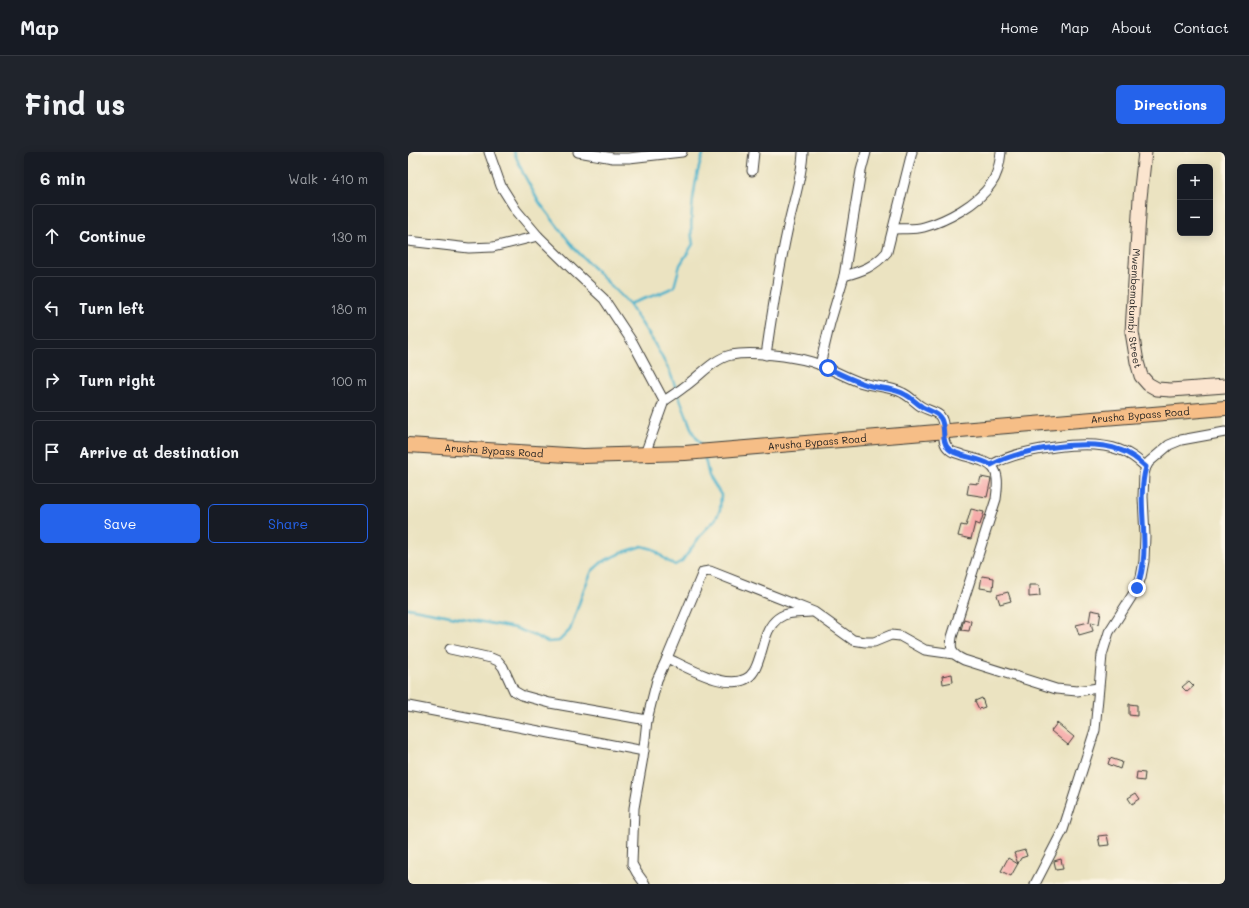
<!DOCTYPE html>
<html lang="en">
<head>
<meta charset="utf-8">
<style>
  :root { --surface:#171b24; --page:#20242c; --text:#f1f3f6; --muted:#9ea1a6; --line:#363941; --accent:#2563eb }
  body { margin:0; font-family:Mali,sans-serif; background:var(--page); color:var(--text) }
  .controls { position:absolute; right:12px; top:12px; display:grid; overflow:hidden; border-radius:6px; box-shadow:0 2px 10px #0003 }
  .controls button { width:36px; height:36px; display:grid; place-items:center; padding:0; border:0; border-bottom:1px solid var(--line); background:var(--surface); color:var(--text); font:20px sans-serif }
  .stop { position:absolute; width:12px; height:12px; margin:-9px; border:3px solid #2563eb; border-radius:50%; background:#fff }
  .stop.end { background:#2563eb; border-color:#fff; box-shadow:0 1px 4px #0008 }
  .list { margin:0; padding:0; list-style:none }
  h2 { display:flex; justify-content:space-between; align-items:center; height:52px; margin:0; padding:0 16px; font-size:17px }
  h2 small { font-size:13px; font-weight:400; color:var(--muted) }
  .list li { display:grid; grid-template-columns:26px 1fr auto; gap:12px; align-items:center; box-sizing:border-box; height:64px; margin:0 8px 8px; padding:0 8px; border:1px solid var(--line); border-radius:6px }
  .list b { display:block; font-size:15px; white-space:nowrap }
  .list em { font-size:13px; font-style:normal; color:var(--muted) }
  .actions { display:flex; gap:8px; padding:12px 16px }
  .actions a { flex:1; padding:9px 0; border:1px solid var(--accent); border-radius:6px; text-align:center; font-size:14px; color:var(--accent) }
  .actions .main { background:var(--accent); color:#fff }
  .icon { flex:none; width:22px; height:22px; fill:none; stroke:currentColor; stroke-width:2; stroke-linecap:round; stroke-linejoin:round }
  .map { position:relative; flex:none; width:817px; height:732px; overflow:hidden; border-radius:6px }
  header { display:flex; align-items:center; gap:24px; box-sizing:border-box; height:56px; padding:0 20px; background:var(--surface); border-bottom:1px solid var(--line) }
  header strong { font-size:19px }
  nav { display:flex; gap:22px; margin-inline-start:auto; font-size:14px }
  .intro { display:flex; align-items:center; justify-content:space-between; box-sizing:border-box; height:96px; padding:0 24px }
  h1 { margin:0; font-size:28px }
  .button { padding:10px 18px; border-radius:6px; background:var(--accent); color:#fff; font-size:14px; font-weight:700 }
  main { display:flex; gap:24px; padding:0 24px }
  aside { flex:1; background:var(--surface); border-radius:6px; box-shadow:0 2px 10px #0003 }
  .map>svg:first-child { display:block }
</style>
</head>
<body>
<header>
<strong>Map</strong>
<nav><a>Home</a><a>Map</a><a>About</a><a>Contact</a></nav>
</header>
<div class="intro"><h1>Find us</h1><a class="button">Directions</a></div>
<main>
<aside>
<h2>6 min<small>Walk · 410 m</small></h2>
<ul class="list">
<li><svg class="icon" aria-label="ahead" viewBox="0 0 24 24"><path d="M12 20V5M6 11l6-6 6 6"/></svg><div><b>Continue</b></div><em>130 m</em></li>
<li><svg class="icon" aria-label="left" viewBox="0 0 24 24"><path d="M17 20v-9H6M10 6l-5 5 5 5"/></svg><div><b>Turn left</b></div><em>180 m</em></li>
<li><svg class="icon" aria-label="right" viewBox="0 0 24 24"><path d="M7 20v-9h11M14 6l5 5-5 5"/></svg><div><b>Turn right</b></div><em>100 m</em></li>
<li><svg class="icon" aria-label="arrive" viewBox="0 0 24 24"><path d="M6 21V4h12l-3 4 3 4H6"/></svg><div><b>Arrive at destination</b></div></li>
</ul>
<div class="actions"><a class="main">Save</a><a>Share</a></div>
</aside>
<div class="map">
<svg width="817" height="732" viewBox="0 0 817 732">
  <rect width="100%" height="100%" fill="#fcf5e5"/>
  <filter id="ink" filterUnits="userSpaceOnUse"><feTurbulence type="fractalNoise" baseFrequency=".025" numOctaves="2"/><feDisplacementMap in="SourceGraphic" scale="8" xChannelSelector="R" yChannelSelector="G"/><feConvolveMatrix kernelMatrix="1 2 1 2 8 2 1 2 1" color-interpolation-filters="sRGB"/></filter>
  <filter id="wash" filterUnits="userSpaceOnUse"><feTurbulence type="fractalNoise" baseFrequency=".012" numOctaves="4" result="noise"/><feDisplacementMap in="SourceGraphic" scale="16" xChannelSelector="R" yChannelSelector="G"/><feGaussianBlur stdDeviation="0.9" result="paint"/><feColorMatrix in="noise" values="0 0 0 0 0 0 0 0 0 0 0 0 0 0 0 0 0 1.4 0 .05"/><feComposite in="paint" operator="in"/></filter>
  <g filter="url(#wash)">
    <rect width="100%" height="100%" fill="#ebe3c1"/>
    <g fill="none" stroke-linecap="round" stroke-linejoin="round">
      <g stroke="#4cb2cb" stroke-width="2.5">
        <path d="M 106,0 L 115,21 L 131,50 L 167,97 L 221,152 L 245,189 L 261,218 L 285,281 L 294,294"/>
        <path d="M 221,152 L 250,142 L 266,135 L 272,113 L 285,92 C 280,69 287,22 296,0"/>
        <path d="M 0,456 L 107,476 L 125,483 L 140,490 L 151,489 L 162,478 L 176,437 L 184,419 L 194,410 L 213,401 L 234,394 L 245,397 L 258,408 L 267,413 L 274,409 L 296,379 L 307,368 L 312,358 L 313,343 L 301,324 L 296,303"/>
      </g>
    </g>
    <g id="blocks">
      <g fill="#f6acaa">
        <path d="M 573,325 L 583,327 L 579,345 L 559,342 L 561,331 L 571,332 Z"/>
        <path d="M 563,357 L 576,360 L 572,373 L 567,371 L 563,387 L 550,384 L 553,373 L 558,374 Z"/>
        <path d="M 574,424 L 586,426 L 585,438 L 572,436 Z"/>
        <path d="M 621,433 L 631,433 L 632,444 L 621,445 Z"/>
        <path d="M 600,440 L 603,449 L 592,452 L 589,443 Z"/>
        <path d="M 683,458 L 693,460 L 691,472 L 683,470 L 685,479 L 671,483 L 668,473 L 681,470 Z"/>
        <path d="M 556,467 L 563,469 L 561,479 L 553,478 Z"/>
        <path d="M 544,522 L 545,530 L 535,532 L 534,524 Z"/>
        <path d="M 781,529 L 786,534 L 779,540 L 774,535 Z"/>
        <path d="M 574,546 L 577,555 L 571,557 L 567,549 Z"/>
        <path d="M 721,552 L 729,553 L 729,564 L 721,563 Z"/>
        <path d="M 649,571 L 666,585 L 660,593 L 643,579 Z"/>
        <path d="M 702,606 L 714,610 L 712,617 L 700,612 Z"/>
        <path d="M 729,620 L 737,621 L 736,629 L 728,628 Z"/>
        <path d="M 728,641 L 732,647 L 724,652 L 720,646 Z"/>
        <path d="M 699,683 L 701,693 L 692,694 L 690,684 Z"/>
        <path d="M 617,698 L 619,704 L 613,706 L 603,724 L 593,719 L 600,706 L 610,712 L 606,701 Z"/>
        <path d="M 653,707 L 655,717 L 648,718 L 646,709 Z"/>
      </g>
    </g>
  </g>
  <g filter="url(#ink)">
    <use href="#blocks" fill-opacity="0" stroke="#3b3a35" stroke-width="1"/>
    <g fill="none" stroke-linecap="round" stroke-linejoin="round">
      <defs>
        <g id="street">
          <path d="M 81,0 L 93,34 L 108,58 L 130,84 L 165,118 L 196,147 L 225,191 L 256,249 L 237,302"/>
          <path d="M 170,0 L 205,6 L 221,6 L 274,0"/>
          <path d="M 344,19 L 346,0"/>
          <path d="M 485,77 C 495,76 506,78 516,75 C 538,69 570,52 583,32 C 589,24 592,10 593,0"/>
          <path d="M 0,89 L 61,96 L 85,95 L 130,84"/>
          <path d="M 436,124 C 454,119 466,115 479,100 L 504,0"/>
          <path d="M 358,203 C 364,160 371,117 380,75 C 385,50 394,26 395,0"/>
          <path d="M 412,213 L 422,171 L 436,124 L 453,19 L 458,0"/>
          <path d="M 256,249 C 263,244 270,240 276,235 C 291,225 305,207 323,203 C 344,199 384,204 404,210 C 420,215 435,224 451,230 C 466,235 482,234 495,241 C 503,245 507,251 514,255 C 519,258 526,259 531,263 C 540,272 531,289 541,297 C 544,301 550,301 554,303 C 585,312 593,312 588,347 L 544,485 C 542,498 543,502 556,508 L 648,537 L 669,539 L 690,536"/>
          <path d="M 583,313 C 613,297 680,286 712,298 C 722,301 730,308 738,315"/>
          <path d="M 42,497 L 83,506 L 90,509 L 95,515 L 106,539 L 113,543 L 142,551 L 239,568"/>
          <path d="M 259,506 C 279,515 330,546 346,519 C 351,511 354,496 357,487 C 360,477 366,467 376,463 C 384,460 394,461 403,460"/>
          <path d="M 0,554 L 236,599"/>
          <path d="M 237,732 L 229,721 L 224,712 L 226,656 L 235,605 L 239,568 L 249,528 L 259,506 L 295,420 L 302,419 L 406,460 L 445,488 L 457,490 L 466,490 L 483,483 L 492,484 L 517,498 L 546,502"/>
          <path d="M 627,732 L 655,678 L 687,578 L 694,503 L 701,480 L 729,436 L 733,425 L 736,409 L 737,384 L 735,345 L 736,322 L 738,315 L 741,310 L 761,293 L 773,288 L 817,280"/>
        </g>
        <g id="secondary">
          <path id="s1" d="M 737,0 L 732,46 L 724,180 L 729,210 L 733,224 L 740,232 L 749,237 L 763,238 L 817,234"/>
        </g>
        <g id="primary">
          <path id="s2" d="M 0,293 L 175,304 L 277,301 L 817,256"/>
        </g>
      </defs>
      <use href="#street" stroke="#3b3a35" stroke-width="11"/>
      <use href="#secondary" stroke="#3b3a35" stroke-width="15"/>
      <use href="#primary" stroke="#3b3a35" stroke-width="16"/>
      <use href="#street" stroke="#fff" stroke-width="9"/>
      <use href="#secondary" stroke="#fbe5cf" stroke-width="13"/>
      <use href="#primary" stroke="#f6be87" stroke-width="14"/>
    </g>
  </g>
  <g fill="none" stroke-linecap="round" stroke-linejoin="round" filter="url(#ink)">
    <path stroke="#2563eb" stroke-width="5" d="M 420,216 C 434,223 448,230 463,234 C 475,237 487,236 498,243 C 504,246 508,251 513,254 C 519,259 529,259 533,267 C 538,276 533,289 540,296 C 548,305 571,305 583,313 C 613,297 680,286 712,298 C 722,301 730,308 738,315 C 727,354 745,395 729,436"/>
  </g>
  <g text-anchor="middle" stroke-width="3" stroke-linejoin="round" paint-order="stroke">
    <g font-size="10" fill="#1c1c1c" stroke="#fcf5e5">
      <text dy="4" stroke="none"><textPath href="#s1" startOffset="157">Mwembemakumbi Street</textPath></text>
      <text dy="4" stroke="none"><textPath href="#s2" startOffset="734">Arusha Bypass Road</textPath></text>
      <text dy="4" stroke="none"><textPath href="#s2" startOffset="410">Arusha Bypass Road</textPath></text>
      <text dy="4" stroke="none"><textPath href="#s2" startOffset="86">Arusha Bypass Road</textPath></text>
    </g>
  </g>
</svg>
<div class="controls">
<button>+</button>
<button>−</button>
</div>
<div class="stop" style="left:420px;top:216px"></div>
<div class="stop end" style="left:729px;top:436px"></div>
</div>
</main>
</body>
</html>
